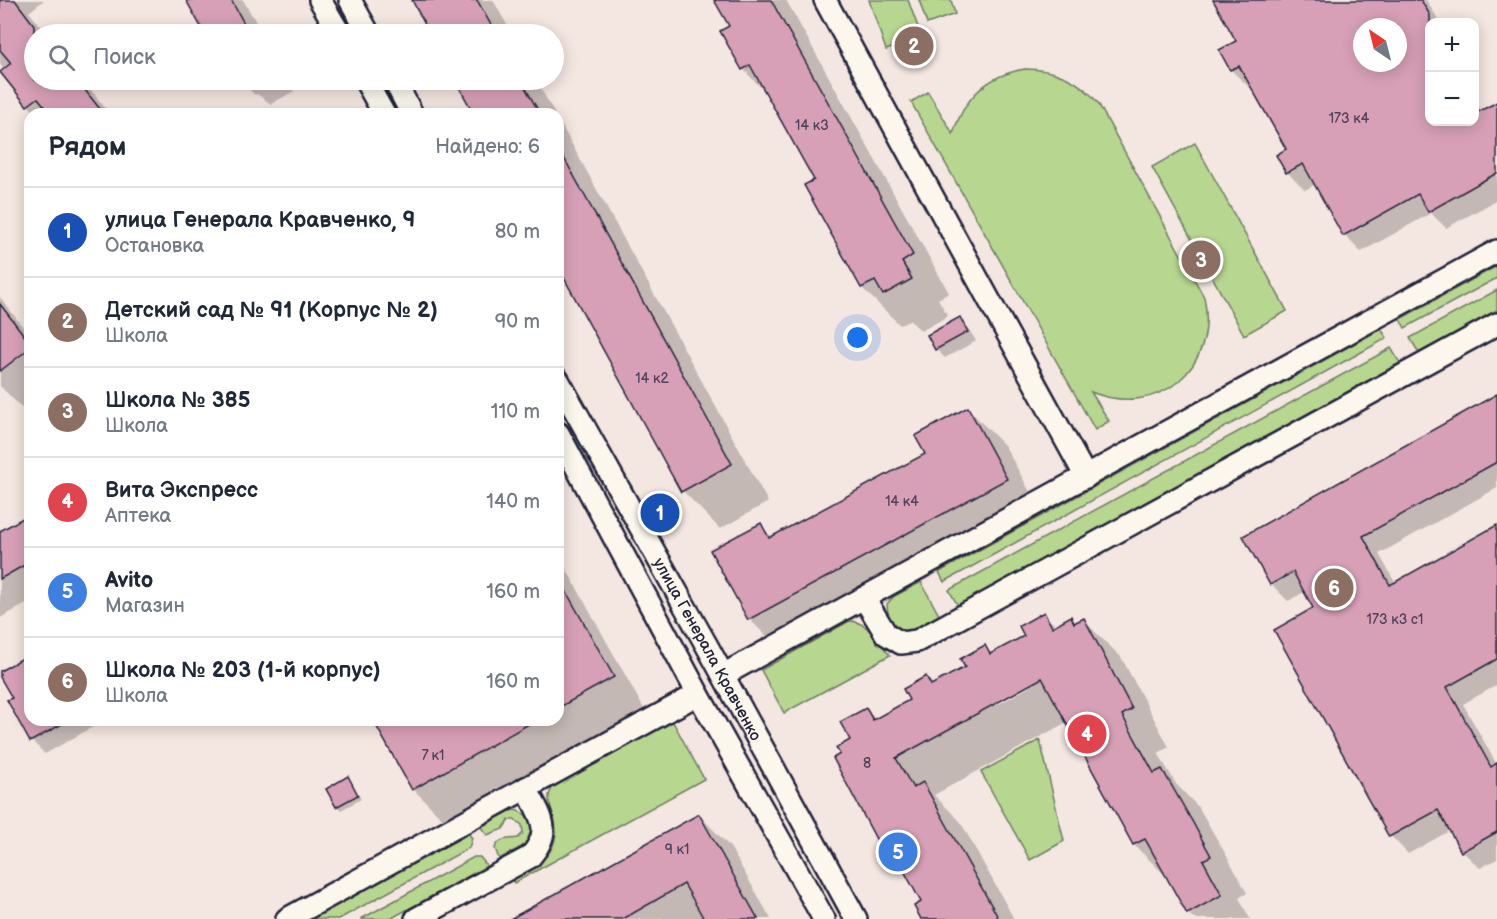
<!DOCTYPE html>
<html lang="ru">
<head>
<meta charset="utf-8">
<style>
  :root { --surface:#fff; --page:#f2f2f3; --text:#1f2937; --muted:#747a83; --line:#e0e1e3; --accent:#db2777 }
  body { margin:0; font-family:"Balsamiq Sans",sans-serif; background:var(--page); color:var(--text) }
  .controls { position:absolute; right:18px; top:18px; display:grid; overflow:hidden; border-radius:12px; box-shadow:0 3px 15px #0003 }
  .controls button { width:54px; height:54px; display:grid; place-items:center; padding:0; border:0; border-bottom:2px solid var(--line); background:var(--surface); color:var(--text); font:30px sans-serif }
  .compass { position:absolute; left:1353px; top:18px; width:54px; height:54px; border-radius:50%; background:var(--surface); box-shadow:0 3px 15px #0003; rotate:325deg }
  .you { position:absolute; left:858px; top:338px; width:21px; height:21px; margin:-15px; border:4px solid #fff; border-radius:50%; background:#1a73e8; box-shadow:0 0 0 9px #1a73e833 }
  .badge { display:grid; place-items:center; width:39px; height:39px; border-radius:50%; background:var(--accent); color:#fff; font-size:20px; font-weight:700 }
  .pin { position:absolute; translate:-50% -50%; border:3px solid #fff; box-shadow:0 2px 6px #0006 }
  .list { margin:0; padding:0; list-style:none }
  h2 { display:flex; justify-content:space-between; align-items:center; height:78px; margin:0; padding:0 24px; font-size:26px }
  h2 small { font-size:20px; font-weight:400; color:var(--muted) }
  .list li { display:grid; grid-template-columns:39px 1fr auto; gap:18px; align-items:center; box-sizing:border-box; height:90px; padding:0 24px; border-top:2px solid var(--line) }
  .list b { display:block; font-size:22px; white-space:nowrap }
  .list p { margin:0; font-size:20px; white-space:nowrap; color:var(--muted) }
  .list em { font-size:20px; font-style:normal; color:var(--muted) }
  .icon { flex:none; width:33px; height:33px; fill:none; stroke:currentColor; stroke-width:2; stroke-linecap:round; stroke-linejoin:round }
  .map { position:relative; flex:none; width:1497px; height:919px; overflow:hidden }
  .search { position:absolute; background:var(--surface); box-shadow:0 3px 15px #0003; left:24px; top:24px; width:540px; height:66px; display:flex; align-items:center; gap:15px; box-sizing:border-box; padding:0 21px; border-radius:33px; color:var(--muted); font-size:22px }
  .panel { position:absolute; background:var(--surface); box-shadow:0 3px 15px #0003; left:24px; top:108px; width:540px; height:618px; border-radius:18px }
  .map>svg:first-child { display:block }
</style>
</head>
<body>
<div class="map">
<svg width="1497" height="919" viewBox="0 0 1497 919">
  <rect width="100%" height="100%" fill="#f4e6e1"/>
  <filter id="ink" filterUnits="userSpaceOnUse"><feTurbulence type="fractalNoise" baseFrequency=".0167" numOctaves="2"/><feDisplacementMap in="SourceGraphic" scale="12" xChannelSelector="R" yChannelSelector="G"/><feConvolveMatrix kernelMatrix="1 2 1 2 8 2 1 2 1" color-interpolation-filters="sRGB"/></filter>
  <g filter="url(#ink)">
    <g fill="#b7d68f" stroke="#6c7c65" stroke-width="1.5">
      <path d="M 869,0 L 908,0 L 922,38 L 886,50 Z"/>
      <path d="M 919,0 L 951,0 L 955,14 L 927,24 Z"/>
      <path d="M 1025,69 C 1055,69 1079,79 1098,103 L 1204,297 C 1219,368 1159,419 1091,392 L 1109,421 L 1095,430 L 911,102 L 928,92 L 953,134 C 964,98 987,75 1025,69 Z"/>
      <path d="M 1195,143 L 1287,311 L 1244,335 L 1152,167 Z"/>
      <path d="M 1497,266 L 1497,278 L 1405,328 L 1400,319 Z"/>
      <path d="M 1497,290 L 1497,310 L 1419,353 L 1410,338 Z"/>
      <path d="M 1381,329 L 1387,338 L 944,582 L 939,572 Z"/>
      <path d="M 1391,348 L 1400,363 L 958,606 L 949,590 Z"/>
      <path d="M 921,582 L 940,617 C 916,629 889,647 887,604 L 894,596 Z"/>
      <path d="M 849,621 C 869,621 877,642 890,655 L 784,713 L 761,670 Z"/>
      <path d="M 672,720 L 704,779 L 514,883 L 512,880 C 541,863 566,850 552,811 C 548,800 547,795 554,785 Z"/>
      <path d="M 1040,740 L 1064,841 L 1030,860 L 981,772 Z"/>
      <path d="M 515,810 C 528,814 533,821 532,834 L 523,846 L 499,859 L 495,848 C 500,837 508,840 518,838 L 523,833 L 522,825 L 515,820 L 509,820 L 503,829 L 487,835 L 480,826 L 509,811 Z"/>
      <path d="M 468,833 L 472,838 L 469,848 L 339,919 L 311,919 Z"/>
      <path d="M 474,857 L 480,857 L 487,866 L 390,919 L 361,919 Z"/>
    </g>
    <g fill="#0003" fill-rule="evenodd">
      <path d="M 0,0 L 44,0 L 29,12 L 47,34 L 34,34 L 34,80 L 83,80 L 110,114 L 36,114 L 28,105 L 0,64 Z"/>
      <path d="M 187,0 L 243,0 L 263,34 L 207,34 Z"/>
      <path d="M 413,0 L 493,0 L 512,34 L 432,34 Z"/>
      <path d="M 716,0 L 786,0 L 949,293 L 938,299 L 948,316 L 921,331 L 910,320 L 900,325 L 862,288 L 806,186 L 816,180 L 769,96 L 743,69 L 731,27 Z"/>
      <path d="M 1215,0 L 1426,0 L 1440,22 L 1430,22 L 1430,122 L 1474,122 L 1497,103 L 1497,200 L 1446,228 L 1431,213 L 1361,252 L 1344,235 L 1316,184 L 1305,190 L 1288,173 L 1278,155 L 1288,150 L 1252,85 L 1249,87 L 1231,70 L 1221,51 L 1238,42 ZM 1362,27 L 1398,27 L 1398,63 L 1362,63 Z"/>
      <path d="M 239,80 L 288,80 L 294,91 L 271,104 L 257,94 L 255,95 Z"/>
      <path d="M 457,80 L 536,80 L 555,114 L 476,114 Z"/>
      <path d="M 558,119 L 768,502 L 720,529 L 683,491 L 558,264 Z"/>
      <path d="M 0,297 L 30,336 L 30,404 L 23,409 L 0,386 Z"/>
      <path d="M 959,319 L 968,328 L 976,341 L 945,358 L 936,349 Z"/>
      <path d="M 1497,396 L 1497,488 L 1379,554 L 1396,584 L 1497,527 L 1497,685 L 1463,704 L 1497,765 L 1497,859 L 1480,868 L 1462,851 L 1451,830 L 1408,854 L 1391,836 L 1276,630 L 1315,608 L 1306,591 L 1288,601 L 1271,584 Z"/>
      <path d="M 968,409 L 1005,446 L 1043,516 L 787,656 L 749,619 L 760,525 L 773,538 L 927,454 Z"/>
      <path d="M 30,516 L 30,602 L 0,618 L 0,533 Z"/>
      <path d="M 558,554 L 644,709 L 445,821 L 413,789 L 375,720 L 558,720 Z"/>
      <path d="M 1043,614 L 1056,626 L 1070,618 L 1076,624 L 1083,620 L 1121,657 L 1169,747 L 1158,753 L 1176,784 L 1199,808 L 1229,860 L 1247,893 L 1239,898 L 1250,919 L 1194,919 L 1188,913 L 1170,880 L 1134,845 L 1067,722 L 934,795 L 960,821 L 1014,919 L 923,919 L 923,903 L 908,876 L 884,851 L 842,755 L 852,740 L 866,710 L 876,720 L 911,701 L 926,678 L 934,686 L 967,668 L 985,647 L 992,655 L 1026,636 ZM 1030,683 L 1031,686 L 999,704 L 999,700 Z"/>
      <path d="M 30,656 L 30,720 L 105,720 L 45,754 L 32,741 L 14,698 L 0,674 Z"/>
      <path d="M 348,778 L 361,799 L 341,810 L 337,806 Z"/>
      <path d="M 699,815 L 730,847 L 771,919 L 513,919 Z"/>
    </g>
    <g fill="#d7a0b6" stroke="#22223b" stroke-width="1.5" fill-rule="evenodd">
      <path d="M 0,0 L 15,0 L 34,25 L 34,80 L 77,80 L 104,114 L 51,114 L 38,98 L 27,106 L 0,72 L 11,63 L 0,50 Z"/>
      <path d="M 186,0 L 231,0 L 250,34 L 205,34 Z"/>
      <path d="M 412,0 L 477,0 L 496,34 L 430,34 Z"/>
      <path d="M 714,0 L 771,0 L 913,255 L 902,262 L 912,279 L 883,295 L 875,281 L 861,288 L 804,185 L 814,180 L 750,65 L 742,70 L 720,31 L 729,26 Z"/>
      <path d="M 1213,0 L 1421,0 L 1430,15 L 1430,122 L 1474,122 L 1474,114 L 1497,102 L 1497,173 L 1428,212 L 1418,194 L 1343,236 L 1303,164 L 1286,173 L 1276,155 L 1286,149 L 1239,66 L 1230,70 L 1219,50 L 1236,41 ZM 1362,27 L 1398,27 L 1398,63 L 1362,63 Z"/>
      <path d="M 455,80 L 521,80 L 540,114 L 474,114 Z"/>
      <path d="M 558,147 L 732,464 L 681,492 L 558,267 Z"/>
      <path d="M 0,304 L 30,343 L 30,348 L 0,371 Z"/>
      <path d="M 960,317 L 968,332 L 935,350 L 927,335 Z"/>
      <path d="M 1497,394 L 1497,462 L 1363,536 L 1390,585 L 1497,525 L 1497,659 L 1447,687 L 1491,767 L 1497,763 L 1497,832 L 1461,852 L 1438,810 L 1389,837 L 1274,630 L 1313,608 L 1293,572 L 1270,585 L 1243,536 Z"/>
      <path d="M 968,407 L 1007,479 L 748,620 L 710,550 L 761,523 L 769,538 L 925,454 L 915,436 Z"/>
      <path d="M 30,514 L 30,562 L 0,579 L 0,531 Z"/>
      <path d="M 558,577 L 614,677 L 558,708 Z"/>
      <path d="M 1044,612 L 1052,627 L 1071,616 L 1074,623 L 1084,618 L 1132,709 L 1122,715 L 1154,773 L 1162,769 L 1192,821 L 1211,856 L 1203,860 L 1222,895 L 1187,914 L 1145,839 L 1133,845 L 1042,678 L 896,758 L 913,788 L 923,782 L 999,919 L 921,919 L 914,906 L 921,902 L 891,847 L 883,852 L 833,758 L 840,754 L 836,748 L 850,740 L 840,722 L 866,708 L 873,720 L 909,700 L 903,689 L 926,676 L 931,685 L 965,667 L 960,659 L 985,645 L 990,654 L 1024,636 L 1019,626 Z"/>
      <path d="M 30,654 L 30,720 L 69,720 L 30,742 L 7,700 L 12,698 L 0,677 L 0,671 Z"/>
      <path d="M 373,720 L 536,720 L 412,790 Z"/>
      <path d="M 348,776 L 358,795 L 336,807 L 326,789 Z"/>
      <path d="M 699,814 L 758,919 L 704,919 L 684,884 L 623,919 L 510,919 Z"/>
    </g>
    <g fill="none" stroke-linecap="round" stroke-linejoin="round">
      <defs>
        <g id="street">
          <path d="M 320,0 L 340,34"/>
          <path d="M 350,0 L 369,34"/>
          <path d="M 825,0 L 1086,477"/>
          <path d="M 365,80 L 384,114"/>
          <path d="M 394,80 L 412,114"/>
          <path id="s1" d="M 558,380 L 707,646 L 856,919"/>
          <path d="M 558,433 L 698,694 L 824,919"/>
          <path d="M 864,598 L 886,634 L 901,643 L 917,641 L 1497,324"/>
          <path d="M 723,675 L 1497,251"/>
          <path d="M 287,919 L 698,694"/>
          <path d="M 416,919 L 530,857 C 554,830 540,816 526,788"/>
        </g>
      </defs>
      <use href="#street" stroke="#22223b" stroke-width="26"/>
      <use href="#street" stroke="#fbf7ec" stroke-width="21"/>
    </g>
  </g>
  <g text-anchor="middle" stroke-width="4.5" stroke-linejoin="round" paint-order="stroke">
    <g font-size="14" fill="#4f425a">
      <text x="1349" y="123">173 к4</text>
      <text x="812" y="130">14 к3</text>
      <text x="652" y="383">14 к2</text>
      <text x="902" y="506">14 к4</text>
      <text x="1395" y="624">173 к3 с1</text>
      <text x="433" y="760">7 к1</text>
      <text x="867" y="768">8</text>
      <text x="677" y="854">9 к1</text>
    </g>
    <g font-size="16" fill="#22223b" stroke="#fbf7ec">
      <text dy="6" stroke="none"><textPath href="#s1" startOffset="308">улица Генерала Кравченко</textPath></text>
    </g>
  </g>
</svg>
<div class="controls">
<button>+</button>
<button>−</button>
</div>
<svg class="compass" viewBox="-18 -18 36 36"><path d="M0-13l5 13h-10z" fill="#e53935"/><path d="M0 13l5-13h-10z" fill="#747a83"/></svg>
<div class="you"></div>
<div class="pin badge" style="left:660px;top:513px;background:#1a4fb4">1</div>
<div class="pin badge" style="left:914px;top:46px;background:#8d6e63">2</div>
<div class="pin badge" style="left:1201px;top:260px;background:#8d6e63">3</div>
<div class="pin badge" style="left:1087px;top:734px;background:#e0444e">4</div>
<div class="pin badge" style="left:898px;top:852px;background:#3f7fe0">5</div>
<div class="pin badge" style="left:1334px;top:588px;background:#8d6e63">6</div>
<div class="search"><svg class="icon" aria-label="search" viewBox="0 0 24 24"><circle cx="10" cy="10" r="6"/><path d="M15 15l6 6"/></svg>Поиск</div>
<section class="panel">
<h2>Рядом<small>Найдено: 6</small></h2>
<ul class="list">
<li><span class="badge" style="background:#1a4fb4">1</span><div><b>улица Генерала Кравченко, 9</b><p>Остановка</p></div><em>80 m</em></li>
<li><span class="badge" style="background:#8d6e63">2</span><div><b>Детский сад № 91 (Корпус № 2)</b><p>Школа</p></div><em>90 m</em></li>
<li><span class="badge" style="background:#8d6e63">3</span><div><b>Школа № 385</b><p>Школа</p></div><em>110 m</em></li>
<li><span class="badge" style="background:#e0444e">4</span><div><b>Вита Экспресс</b><p>Аптека</p></div><em>140 m</em></li>
<li><span class="badge" style="background:#3f7fe0">5</span><div><b>Avito</b><p>Магазин</p></div><em>160 m</em></li>
<li><span class="badge" style="background:#8d6e63">6</span><div><b>Школа № 203 (1-й корпус)</b><p>Школа</p></div><em>160 m</em></li>
</ul>
</section>
</div>
</body>
</html>
